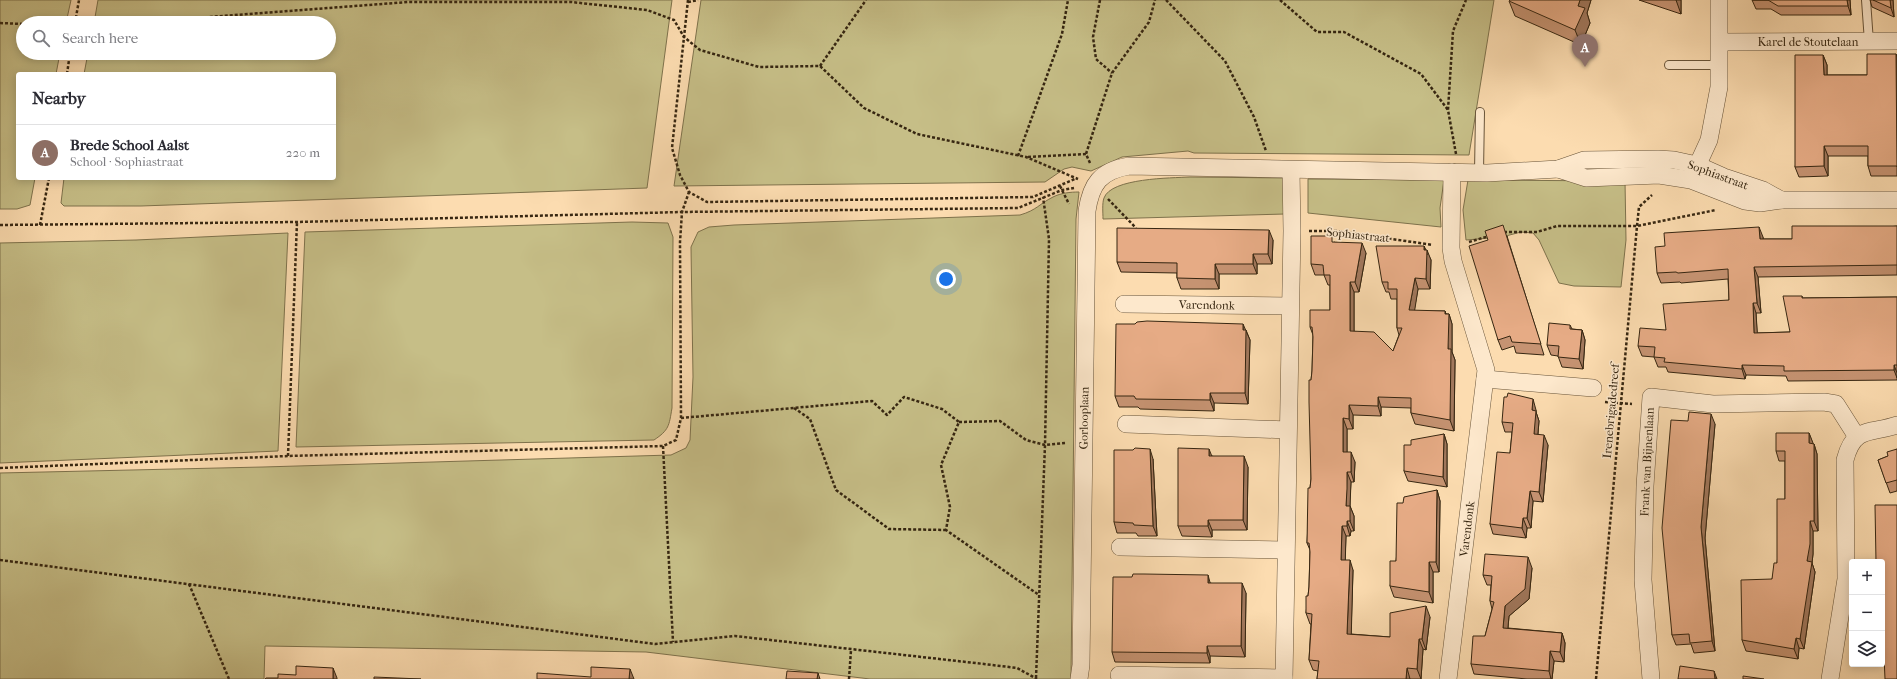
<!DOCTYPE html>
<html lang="en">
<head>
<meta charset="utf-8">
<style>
  :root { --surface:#fff; --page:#f2f2f3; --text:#2b2b33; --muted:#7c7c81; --line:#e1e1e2; --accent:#111827 }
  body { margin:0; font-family:"IM FELL French Canon",serif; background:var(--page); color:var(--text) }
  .controls { position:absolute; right:12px; bottom:12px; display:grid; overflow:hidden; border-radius:4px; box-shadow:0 2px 10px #0003 }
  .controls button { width:36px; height:36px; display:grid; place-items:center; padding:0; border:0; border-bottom:1px solid var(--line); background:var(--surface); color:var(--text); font:20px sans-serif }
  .you { position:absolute; left:946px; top:279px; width:14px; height:14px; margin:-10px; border:3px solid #fff; border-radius:50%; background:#1a73e8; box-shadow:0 0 0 6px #1a73e833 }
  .badge { display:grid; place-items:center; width:26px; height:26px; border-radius:50%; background:var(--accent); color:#fff; font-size:13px; font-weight:700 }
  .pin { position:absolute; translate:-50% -33px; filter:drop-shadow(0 1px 2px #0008) }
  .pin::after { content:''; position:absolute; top:21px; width:14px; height:12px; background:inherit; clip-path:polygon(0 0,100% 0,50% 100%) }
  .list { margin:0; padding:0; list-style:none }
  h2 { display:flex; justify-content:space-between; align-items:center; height:52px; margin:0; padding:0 16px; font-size:17px }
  h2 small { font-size:13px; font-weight:400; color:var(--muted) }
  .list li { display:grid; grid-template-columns:26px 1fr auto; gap:12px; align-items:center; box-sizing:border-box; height:56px; padding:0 16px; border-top:1px solid var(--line) }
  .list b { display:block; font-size:15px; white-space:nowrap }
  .list p { margin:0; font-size:13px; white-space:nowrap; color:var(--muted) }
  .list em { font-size:13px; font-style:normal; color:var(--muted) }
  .icon { flex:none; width:22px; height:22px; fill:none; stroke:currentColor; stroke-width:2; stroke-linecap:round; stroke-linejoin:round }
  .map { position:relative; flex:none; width:1897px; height:679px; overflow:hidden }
  .search { position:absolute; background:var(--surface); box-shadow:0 2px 10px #0003; left:16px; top:16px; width:320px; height:44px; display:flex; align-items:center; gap:10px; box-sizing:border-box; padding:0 14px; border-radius:22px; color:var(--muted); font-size:15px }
  .panel { position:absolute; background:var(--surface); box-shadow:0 2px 10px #0003; left:16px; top:72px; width:320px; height:108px; border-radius:4px }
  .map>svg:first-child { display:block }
</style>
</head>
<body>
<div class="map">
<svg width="1897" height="679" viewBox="0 0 1897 679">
  <rect width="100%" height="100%" fill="#fcdcb0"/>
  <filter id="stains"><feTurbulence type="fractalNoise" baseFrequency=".005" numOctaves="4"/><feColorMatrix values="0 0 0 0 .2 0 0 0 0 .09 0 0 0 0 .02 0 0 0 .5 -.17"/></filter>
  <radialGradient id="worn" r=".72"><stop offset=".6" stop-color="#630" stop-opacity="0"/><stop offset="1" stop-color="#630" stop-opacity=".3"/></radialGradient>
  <g fill="#c6be87" stroke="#7e724c">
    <path d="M 0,0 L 71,0 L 66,23 L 23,23 L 23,53 L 60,53 L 56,74 L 18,74 L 18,178 L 35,178 L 30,205 L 17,209 L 0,209 Z"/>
    <path d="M 98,0 L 672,0 L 647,188 L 141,206 L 64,206 L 61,203 L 64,178 L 334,178 L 334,74 L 84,74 L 88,53 L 329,53 L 329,23 L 94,23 Z"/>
    <path d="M 701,0 L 1494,0 L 1469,155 L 1194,153 L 1188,151 L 1122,157 L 1091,171 L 1072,167 L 1064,169 L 1045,182 L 674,186 Z"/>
    <path d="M 1190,177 L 1286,178 L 1285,214 L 1103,219 C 1103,213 1102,203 1104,198 C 1111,178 1171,178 1190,177 Z"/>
    <path d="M 1308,179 L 1444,180 L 1440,208 L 1441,227 L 1308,213 Z"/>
    <path d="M 1468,180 L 1625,181 L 1626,240 L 1621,287 L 1574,286 L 1559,283 L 1539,240 L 1533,233 L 1521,232 L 1502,237 L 1466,240 L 1463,210 Z"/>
    <path d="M 1079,192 L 1076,219 L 1071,679 L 870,679 L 646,652 L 265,646 L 264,679 L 0,679 L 0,473 L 263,467 L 671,455 L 686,448 L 690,440 L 693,377 L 691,247 L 698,232 L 709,227 L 734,225 L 1020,215 C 1037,210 1039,204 1053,197 C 1061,193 1070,192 1079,192 Z"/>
    <path d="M 632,222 L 668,223 L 673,237 L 672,408 C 669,426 669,430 654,440 L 296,447 L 305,232 Z"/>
    <path d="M 288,233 L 278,451 L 0,463 L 0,243 L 136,240 Z"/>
  </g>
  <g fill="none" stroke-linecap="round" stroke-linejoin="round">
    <defs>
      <g id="service">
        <path d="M 1866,0 L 1869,42"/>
        <path d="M 1669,65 L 1720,65"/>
        <path d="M 1479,172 L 1480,112"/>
      </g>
      <g id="minor">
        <path d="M 1720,42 L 1897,41"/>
        <path d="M 1558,169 L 1586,178 L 1659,175 L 1691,180 L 1745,201 L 1760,203 L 1781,200 L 1897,200"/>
        <path d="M 1693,175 L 1709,140 L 1719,87 L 1719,0"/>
        <path d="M 1124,304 L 1290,306"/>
        <path d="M 1485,379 L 1593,388"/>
        <path d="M 1126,424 L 1287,430"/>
        <path d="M 1120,547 L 1285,550"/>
        <path d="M 1119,675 L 1284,678"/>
        <path d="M 1079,679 L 1081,665 L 1087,211 C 1091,184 1100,171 1129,166 L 1487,173 L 1558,169 L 1584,160 L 1658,159 L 1674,160 L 1697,165 L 1724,177 L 1763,190 L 1781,200"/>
        <path d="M 1284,679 L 1292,231 L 1291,170"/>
        <path d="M 1448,679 L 1486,370 L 1453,261 L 1451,248 L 1452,172"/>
        <path d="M 1651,679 L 1643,580 L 1645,486 L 1651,397 L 1713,404 L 1824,402 L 1836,404 L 1857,437"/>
        <path d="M 1830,679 L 1846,579 L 1845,460 C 1854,425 1871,434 1897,425"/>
      </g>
    </defs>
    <use href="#service" stroke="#685439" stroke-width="10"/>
    <use href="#minor" stroke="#685439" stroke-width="18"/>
    <g stroke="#362611" stroke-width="2.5" stroke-dasharray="3 2" stroke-linecap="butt">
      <path d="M 688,0 L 672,148 L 680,175 L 689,192 L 707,202 L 1033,197 L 1077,178"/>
      <path d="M 1100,0 L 1093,37 L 1096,59 L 1112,73"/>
      <path d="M 1166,0 L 1225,61 L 1254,117 L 1266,151"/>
      <path d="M 1280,0 L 1317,32 L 1344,32 L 1421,74 L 1448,110"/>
      <path d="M 688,2 L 698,0"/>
      <path d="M 0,23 L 23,24"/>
      <path d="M 75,23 L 79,0"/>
      <path d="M 130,23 L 408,2 L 571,2 L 647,10 L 674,20 L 684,37 L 700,50 L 759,67 L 820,66 L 864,108 L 917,134 L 1026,157 L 1078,179"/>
      <path d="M 820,66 L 866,0"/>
      <path d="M 67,74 L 70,53"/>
      <path d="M 1456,154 L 1448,110 L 1453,31 L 1466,0"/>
      <path d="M 1018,156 L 1062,34 L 1068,0"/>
      <path d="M 1028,157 L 1086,154"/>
      <path d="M 1090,163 L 1086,154 L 1112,73 L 1149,22 L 1155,0"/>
      <path d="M 1060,186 L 1069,204"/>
      <path d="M 1108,199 L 1136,228"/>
      <path d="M 0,225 L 297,222 L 682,212 L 1018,208 L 1062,190 L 1074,188"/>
      <path d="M 40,225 L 49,178"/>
      <path d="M 1309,231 L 1337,231 L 1433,245"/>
      <path d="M 1504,232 L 1537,232 L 1557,226 L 1637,226 L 1716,210"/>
      <path d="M 1469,242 L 1489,236"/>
      <path d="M 1605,402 L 1632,404"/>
      <path d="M 794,408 L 810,419 L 836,490 L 889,529 L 946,530"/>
      <path d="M 681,418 L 872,401 L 887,415 L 904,397 L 942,409 L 959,422 L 941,465 L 950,507 L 946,530 L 1039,595"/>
      <path d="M 959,422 L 1000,421 L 1026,440 L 1045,445 L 1065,443"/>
      <path d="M 663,446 L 673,642"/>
      <path d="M 288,456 L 297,222"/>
      <path d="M 0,468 L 288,456 L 663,446 L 676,440 L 681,418 L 680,242 L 682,212 L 689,192"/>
      <path d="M 0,560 L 655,644 L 735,636 L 984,664 L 1017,668 L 1037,679"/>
      <path d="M 189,584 L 229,679"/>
      <path d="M 1036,678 L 1045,445 L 1049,239 L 1043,197"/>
      <path d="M 849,679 L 851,650"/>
      <path d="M 1596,679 L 1637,226 L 1639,207 L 1652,195"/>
    </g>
    <use href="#service" stroke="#fde8cc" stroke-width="8"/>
    <use href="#minor" stroke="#fde8cc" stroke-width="17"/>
  </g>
  <g fill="#c69372" stroke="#362611">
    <path d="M 1510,0 L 1591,0 L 1587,13 L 1590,23 L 1581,45 L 1515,16 L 1509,1 Z"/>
    <path d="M 1639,0 L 1681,0 L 1681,14 Z"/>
    <path d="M 1752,0 L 1850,0 L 1851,15 L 1781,15 L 1771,9 L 1756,9 Z"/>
    <path d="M 1870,0 L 1893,0 L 1894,17 L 1872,7 Z"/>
    <path d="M 1896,54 L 1897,57 L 1897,176 L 1871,176 L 1868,166 L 1868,156 L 1828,156 L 1828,176 L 1799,177 L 1795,167 L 1823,55 L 1827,65 L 1827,75 L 1867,75 Z"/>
    <path d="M 1897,226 L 1897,275 L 1758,277 L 1761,313 L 1756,313 L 1757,333 L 1790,332 L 1802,296 L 1802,298 L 1897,297 L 1897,380 L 1788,381 L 1786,376 L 1746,375 L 1745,379 L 1668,372 L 1666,367 L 1658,367 L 1654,357 L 1642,356 L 1638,346 L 1666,330 L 1729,300 L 1728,279 L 1681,283 L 1680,282 L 1661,283 L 1657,273 L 1763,237 L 1763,239 L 1792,239 Z"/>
    <path d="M 1507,236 L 1544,355 L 1516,353 L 1514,346 L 1502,350 L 1498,340 Z"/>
    <path d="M 1273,240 L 1272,264 L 1257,264 L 1257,274 L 1219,274 L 1219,289 L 1181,289 L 1177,278 L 1177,273 L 1121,272 L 1117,262 Z"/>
    <path d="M 1334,242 L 1366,253 L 1359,292 L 1354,292 L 1354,331 L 1393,351 L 1399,335 L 1397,328 L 1397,299 L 1391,299 L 1389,292 L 1386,292 L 1382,282 L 1424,246 L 1431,260 L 1430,289 L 1418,289 L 1414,311 L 1445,311 L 1446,314 L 1449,314 L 1452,324 L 1452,352 L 1455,360 L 1454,431 L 1415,424 L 1411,413 L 1411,408 L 1381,407 L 1381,416 L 1353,415 L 1353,429 L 1347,429 L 1347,452 L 1355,462 L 1354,482 L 1351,482 L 1350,499 L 1350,506 L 1354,516 L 1354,531 L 1351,531 L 1350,536 L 1346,536 L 1345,560 L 1353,570 L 1351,634 L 1390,637 L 1430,617 L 1426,650 L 1423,649 L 1421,679 L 1317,679 L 1318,671 L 1313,670 L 1309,660 L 1311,624 L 1310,624 L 1306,613 L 1309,587 L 1310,550 L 1307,543 L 1310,488 L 1311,479 L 1311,380 L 1312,371 L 1313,335 L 1310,327 L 1330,310 L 1330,285 L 1328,285 L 1324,275 L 1315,275 L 1311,264 Z"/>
    <path d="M 1570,325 L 1572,329 L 1582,330 L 1585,340 L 1583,369 L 1562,367 L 1558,356 L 1551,355 L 1547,345 Z"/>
    <path d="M 1245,330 L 1246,330 L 1250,340 L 1248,404 L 1214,403 L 1214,411 L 1140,409 L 1138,407 L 1119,407 L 1115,396 Z"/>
    <path d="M 1536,410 L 1536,412 L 1539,421 L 1538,434 L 1548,445 L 1543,502 L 1533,501 L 1531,528 L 1527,528 L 1526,538 L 1493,534 L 1490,524 L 1510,453 L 1512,432 L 1505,432 L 1502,422 Z"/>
    <path d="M 1688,421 L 1715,424 L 1705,538 L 1715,651 L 1694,653 L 1691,644 L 1676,645 L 1672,635 Z"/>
    <path d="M 1809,433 L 1813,444 L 1814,444 L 1817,454 L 1818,531 L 1813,531 L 1813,554 L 1812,563 L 1815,572 L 1804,649 L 1799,648 L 1798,659 L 1746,651 L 1742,640 L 1772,579 L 1777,563 L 1785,499 L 1785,461 L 1779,461 L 1776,451 Z"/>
    <path d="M 1444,434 L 1447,444 L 1447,487 L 1408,481 L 1404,471 L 1411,445 Z"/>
    <path d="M 1897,449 L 1897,491 L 1890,493 L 1878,460 L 1888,456 Z"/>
    <path d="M 1212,456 L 1248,467 L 1247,530 L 1212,530 L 1212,537 L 1182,536 L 1178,526 Z"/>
    <path d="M 1153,459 L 1157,536 L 1138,536 L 1136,533 L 1117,533 L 1114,522 Z"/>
    <path d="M 1437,490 L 1440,501 L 1439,572 L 1433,572 L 1433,603 L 1394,597 L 1390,586 L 1396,561 L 1403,503 Z"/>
    <path d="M 1897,505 L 1884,665 L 1882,665 L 1882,562 Z"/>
    <path d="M 1532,568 L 1529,599 L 1509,616 L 1508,628 L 1562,633 L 1565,643 L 1564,662 L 1554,661 L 1552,679 L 1527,679 L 1474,674 L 1471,664 L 1485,636 L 1492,609 L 1490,601 L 1491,585 L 1487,585 L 1483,575 Z"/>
    <path d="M 1210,583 L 1246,593 L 1245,657 L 1210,656 L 1210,663 L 1115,662 L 1112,652 Z"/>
  </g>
  <g fill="#a1785d" stroke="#362611">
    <path d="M 1580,0 L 1591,0 L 1587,13 L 1590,23 L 1581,45 L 1575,30 L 1578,6 Z"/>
    <path d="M 1676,0 L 1681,0 L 1681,14 Z"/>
    <path d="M 1847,0 L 1850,0 L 1851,15 L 1848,6 Z"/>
    <path d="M 1890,0 L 1893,0 L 1894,17 L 1891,8 Z"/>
    <path d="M 1896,54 L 1897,57 L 1897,167 L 1897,166 Z"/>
    <path d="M 1823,55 L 1827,65 L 1827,85 L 1824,75 Z"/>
    <path d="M 1824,146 L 1828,156 L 1828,176 L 1824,166 Z"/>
    <path d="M 1759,227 L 1763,237 L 1764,250 L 1760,239 Z"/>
    <path d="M 1269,230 L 1273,240 L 1272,264 L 1268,254 Z"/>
    <path d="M 1362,243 L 1366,253 L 1359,292 L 1355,282 Z"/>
    <path d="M 1424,246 L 1427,255 L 1427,250 L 1431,260 L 1430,289 L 1426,279 Z"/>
    <path d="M 1253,254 L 1257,264 L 1257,274 L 1253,264 Z"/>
    <path d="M 1215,264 L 1219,274 L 1219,289 L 1215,279 Z"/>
    <path d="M 1754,267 L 1758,277 L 1761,313 L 1757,303 Z"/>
    <path d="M 1415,278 L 1418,289 L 1413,321 L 1409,310 Z"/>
    <path d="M 1350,282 L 1354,292 L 1354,341 L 1350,331 Z"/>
    <path d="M 1753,303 L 1756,313 L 1758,343 L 1754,333 Z"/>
    <path d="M 1445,311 L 1448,320 L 1449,314 L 1452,324 L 1452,352 L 1455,360 L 1454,431 L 1450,420 L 1448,349 Z"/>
    <path d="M 1243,324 L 1250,340 L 1248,404 L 1245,393 Z"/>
    <path d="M 1582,330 L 1585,340 L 1583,369 L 1579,359 Z"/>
    <path d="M 1742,365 L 1746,375 L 1745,379 L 1742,369 Z"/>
    <path d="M 1894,365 L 1897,373 L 1897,378 L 1894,370 Z"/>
    <path d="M 1210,393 L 1214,403 L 1214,411 L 1210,400 Z"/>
    <path d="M 1378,397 L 1381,407 L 1381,416 L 1378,406 Z"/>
    <path d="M 1533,399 L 1536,410 L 1536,412 L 1539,421 L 1537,444 L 1534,434 L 1532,410 Z"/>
    <path d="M 1349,405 L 1353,415 L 1353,429 L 1349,419 Z"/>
    <path d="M 1711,414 L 1715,424 L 1705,538 L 1715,651 L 1712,641 L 1701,527 Z"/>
    <path d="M 1343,418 L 1347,429 L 1347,462 L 1343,452 Z"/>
    <path d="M 1809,433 L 1813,443 L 1813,454 L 1809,443 Z"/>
    <path d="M 1444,434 L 1447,444 L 1447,487 L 1443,477 Z"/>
    <path d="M 1544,435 L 1548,445 L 1543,502 L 1539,492 Z"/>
    <path d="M 1814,444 L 1817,454 L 1818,531 L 1814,521 Z"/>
    <path d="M 1150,449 L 1153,459 L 1157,536 L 1153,526 Z"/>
    <path d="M 1209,449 L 1213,459 L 1209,456 Z"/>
    <path d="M 1351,452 L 1355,462 L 1354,482 L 1351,472 Z"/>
    <path d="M 1244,456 L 1248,467 L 1247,530 L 1243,520 Z"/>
    <path d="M 1347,472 L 1351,482 L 1350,506 L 1354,516 L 1354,531 L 1350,521 L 1346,506 Z"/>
    <path d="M 1437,490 L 1440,501 L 1439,572 L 1436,562 Z"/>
    <path d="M 1530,491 L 1533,501 L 1531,528 L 1527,518 Z"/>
    <path d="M 1523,518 L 1527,528 L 1526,538 L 1522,528 Z"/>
    <path d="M 1208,520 L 1212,530 L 1212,537 L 1208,526 Z"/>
    <path d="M 1347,521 L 1351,531 L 1350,536 L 1347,526 Z"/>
    <path d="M 1810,521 L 1813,531 L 1813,554 L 1812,563 L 1815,572 L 1804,649 L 1800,639 L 1807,561 Z"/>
    <path d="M 1342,526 L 1346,536 L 1345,570 L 1341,560 Z"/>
    <path d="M 1528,557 L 1532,568 L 1529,599 L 1509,616 L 1507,638 L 1503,628 L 1505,606 Z"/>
    <path d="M 1350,560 L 1353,570 L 1351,644 L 1347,634 Z"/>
    <path d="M 1429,562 L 1433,572 L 1433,603 L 1429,592 Z"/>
    <path d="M 1208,575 L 1211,586 L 1208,583 Z"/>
    <path d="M 1242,583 L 1246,593 L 1245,657 L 1241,646 Z"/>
    <path d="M 1426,606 L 1430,617 L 1426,650 L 1422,639 Z"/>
    <path d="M 1562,633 L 1565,643 L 1564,662 L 1560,652 Z"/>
    <path d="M 1796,638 L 1799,648 L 1798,659 L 1794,649 Z"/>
    <path d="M 1419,639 L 1423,649 L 1421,679 L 1417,669 Z"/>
    <path d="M 1207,646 L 1210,656 L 1210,663 L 1207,653 Z"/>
    <path d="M 1550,651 L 1554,661 L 1552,679 L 1551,679 L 1549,671 Z"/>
    <path d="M 333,668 L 337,678 L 337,679 L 333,679 Z"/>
    <path d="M 1407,668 L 1410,679 L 1406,679 Z"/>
    <path d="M 630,669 L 634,679 L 629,679 Z"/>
    <path d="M 1714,671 L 1717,679 L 1715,679 Z"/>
    <path d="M 818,673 L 820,679 L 817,679 Z"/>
  </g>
  <g fill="#e6ab85" stroke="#362611">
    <path d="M 1510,0 L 1580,0 L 1578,6 L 1585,8 L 1575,30 L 1509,1 Z"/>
    <path d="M 1752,0 L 1847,0 L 1848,6 L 1778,6 L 1768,0 Z"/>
    <path d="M 1873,0 L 1890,0 L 1891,8 Z"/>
    <path d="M 1867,54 L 1896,54 L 1897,166 L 1868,166 L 1868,146 L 1824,146 L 1824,166 L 1795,167 L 1795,55 L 1823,55 L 1824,75 L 1867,75 Z"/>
    <path d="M 1503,225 L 1541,344 L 1512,342 L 1510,336 L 1498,340 L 1469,246 L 1488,240 L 1485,231 Z"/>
    <path d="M 1792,226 L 1897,226 L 1897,265 L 1754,267 L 1757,303 L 1753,303 L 1754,333 L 1790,332 L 1783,296 L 1802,296 L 1802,298 L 1897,297 L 1897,365 L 1894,365 L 1894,370 L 1784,371 L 1784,366 L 1742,365 L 1742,369 L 1664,362 L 1665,358 L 1654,357 L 1655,347 L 1638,346 L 1640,328 L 1666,330 L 1663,304 L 1729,300 L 1728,269 L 1678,273 L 1676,272 L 1657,273 L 1655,247 L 1665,246 L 1664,233 L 1759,227 L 1760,239 L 1792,239 Z"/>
    <path d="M 1117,228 L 1269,230 L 1268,254 L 1253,254 L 1253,264 L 1215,264 L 1215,279 L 1177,278 L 1177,263 L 1117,262 Z"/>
    <path d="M 1311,236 L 1332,236 L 1332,242 L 1362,243 L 1355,282 L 1350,282 L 1350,331 L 1374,332 L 1393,351 L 1402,328 L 1397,328 L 1397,289 L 1388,289 L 1388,282 L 1382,282 L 1376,246 L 1424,246 L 1424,250 L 1427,250 L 1426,279 L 1415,278 L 1409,310 L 1445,311 L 1445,314 L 1449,314 L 1448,349 L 1451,349 L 1450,420 L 1411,413 L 1411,398 L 1378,397 L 1378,406 L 1349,405 L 1349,419 L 1343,418 L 1343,452 L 1351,452 L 1351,472 L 1347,472 L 1347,489 L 1346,506 L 1350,506 L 1350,521 L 1347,521 L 1347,526 L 1342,526 L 1341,560 L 1350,560 L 1347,634 L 1390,637 L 1390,613 L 1426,606 L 1422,639 L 1419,639 L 1417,669 L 1407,668 L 1406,679 L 1317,679 L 1319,661 L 1309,660 L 1312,614 L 1306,613 L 1306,596 L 1308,596 L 1309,587 L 1310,552 L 1309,543 L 1307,543 L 1308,488 L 1310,488 L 1311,479 L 1309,402 L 1309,380 L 1311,380 L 1312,371 L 1313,337 L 1312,327 L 1310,327 L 1310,310 L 1330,310 L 1330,275 L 1324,275 L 1323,265 L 1311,264 Z"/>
    <path d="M 1147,321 L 1243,324 L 1243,330 L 1246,330 L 1245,393 L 1210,393 L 1210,400 L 1136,399 L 1134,396 L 1115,396 L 1116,324 L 1135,324 L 1137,322 Z"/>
    <path d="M 1549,323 L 1570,325 L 1570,329 L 1582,330 L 1579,359 L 1558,357 L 1559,346 L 1547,345 Z"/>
    <path d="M 1508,393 L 1533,399 L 1532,410 L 1536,411 L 1534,434 L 1544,435 L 1539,492 L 1530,491 L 1527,518 L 1523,518 L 1522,528 L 1490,524 L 1497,452 L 1510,453 L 1513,423 L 1502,422 L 1504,397 L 1507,397 Z"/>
    <path d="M 1689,412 L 1711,414 L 1701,527 L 1712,641 L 1690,643 L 1689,634 L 1672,635 L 1662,528 L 1671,420 L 1688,421 Z"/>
    <path d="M 1776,433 L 1809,433 L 1809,443 L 1814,444 L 1814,521 L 1810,521 L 1810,544 L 1807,561 L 1812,562 L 1800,639 L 1796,638 L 1794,649 L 1742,640 L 1741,580 L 1772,579 L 1774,563 L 1777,563 L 1777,499 L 1785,499 L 1785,451 L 1776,451 Z"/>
    <path d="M 1444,434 L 1443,477 L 1404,471 L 1404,445 L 1411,445 L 1411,440 Z"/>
    <path d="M 1135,448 L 1150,449 L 1153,526 L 1134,525 L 1133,523 L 1114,522 L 1114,450 L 1133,450 Z"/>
    <path d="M 1178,448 L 1209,449 L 1209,456 L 1244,456 L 1243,520 L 1208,520 L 1208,526 L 1178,526 Z"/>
    <path d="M 1897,449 L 1897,480 L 1886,483 L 1878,460 L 1888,456 L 1887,452 Z"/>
    <path d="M 1437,490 L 1436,562 L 1429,562 L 1429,592 L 1390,586 L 1390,561 L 1396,561 L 1397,503 L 1403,503 L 1404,497 Z"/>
    <path d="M 1875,505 L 1897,505 L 1897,679 L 1885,679 L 1884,656 L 1882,656 L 1882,562 L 1876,562 Z"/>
    <path d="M 1485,554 L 1528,557 L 1525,589 L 1505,606 L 1503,628 L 1562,633 L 1560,652 L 1550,651 L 1549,671 L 1471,664 L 1473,636 L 1485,636 L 1494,602 L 1490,601 L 1492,576 L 1483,575 Z"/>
    <path d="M 1133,574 L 1144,574 L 1208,575 L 1208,583 L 1242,583 L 1241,646 L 1207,646 L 1207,653 L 1112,652 L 1113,577 L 1132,577 Z"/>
    <path d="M 296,666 L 333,668 L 333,679 L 265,679 L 266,678 L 278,678 L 278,674 L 296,675 Z"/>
    <path d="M 1680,666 L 1714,671 L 1715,679 L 1678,679 Z"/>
    <path d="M 591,667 L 630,669 L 629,679 L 537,679 L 537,673 L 591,677 Z"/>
    <path d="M 787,671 L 818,673 L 817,679 L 786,679 Z"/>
    <path d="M 1743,676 L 1764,679 L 1743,679 Z"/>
    <path d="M 374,677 L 421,679 L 374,679 Z"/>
  </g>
  <g text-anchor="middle" stroke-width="3" stroke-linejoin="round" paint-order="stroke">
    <g font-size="12" fill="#362611" stroke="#fde8cc">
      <text x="1808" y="46">Karel de Stoutelaan</text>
      <text transform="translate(1718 175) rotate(20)" y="4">Sophiastraat</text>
      <text transform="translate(1358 235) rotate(6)" y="4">Sophiastraat</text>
      <text transform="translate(1207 305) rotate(1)" y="4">Varendonk</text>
      <text transform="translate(1611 411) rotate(-85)" y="4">Irenebrigadedreef</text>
      <text transform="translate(1084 418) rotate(-89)" y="4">Gorlooplaan</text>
      <text transform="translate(1647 462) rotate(-87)" y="4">Frank van Bijnenlaan</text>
      <text transform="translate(1467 529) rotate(-83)" y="4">Varendonk</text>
    </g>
  </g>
  <rect width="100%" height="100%" filter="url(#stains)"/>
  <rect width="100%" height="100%" fill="url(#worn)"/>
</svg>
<div class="controls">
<button>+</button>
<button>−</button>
<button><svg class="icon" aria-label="layers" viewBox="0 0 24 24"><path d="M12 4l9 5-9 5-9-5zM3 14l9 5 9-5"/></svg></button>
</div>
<div class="you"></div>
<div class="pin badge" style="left:1585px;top:67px;background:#8d6e63">A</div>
<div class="search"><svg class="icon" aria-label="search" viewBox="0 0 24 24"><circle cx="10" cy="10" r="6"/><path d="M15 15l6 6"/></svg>Search here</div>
<section class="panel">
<h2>Nearby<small></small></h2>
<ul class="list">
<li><span class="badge" style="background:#8d6e63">A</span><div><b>Brede School Aalst</b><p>School · Sophiastraat</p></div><em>220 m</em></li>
</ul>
</section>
</div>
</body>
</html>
